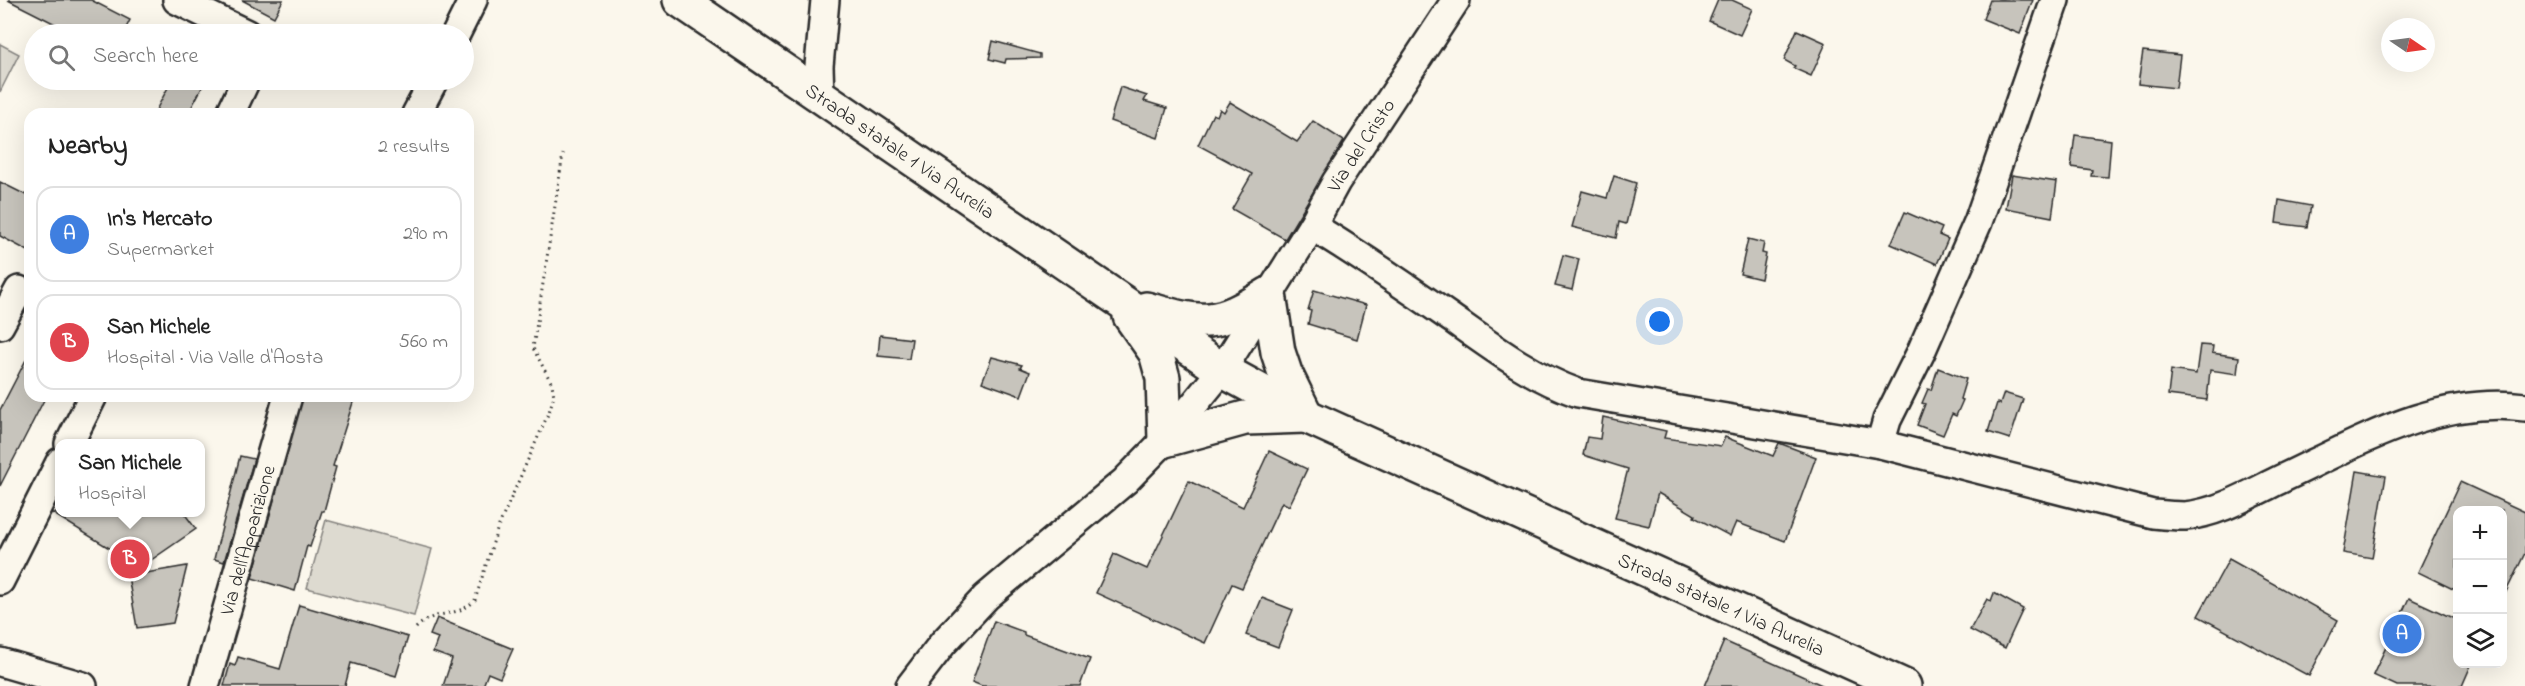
<!DOCTYPE html>
<html lang="en">
<head>
<meta charset="utf-8">
<style>
  :root { --surface:#fff; --page:#f6f6f6; --text:#222; --muted:#767676; --line:#e0e0e0; --accent:#0f766e }
  body { margin:0; font-family:"Indie Flower",sans-serif; background:var(--page); color:var(--text) }
  .controls { position:absolute; right:18px; bottom:18px; display:grid; overflow:hidden; border-radius:12px; box-shadow:0 6px 24px #0002 }
  .controls button { width:54px; height:54px; display:grid; place-items:center; padding:0; border:0; border-bottom:2px solid var(--line); background:var(--surface); color:var(--text); font:30px sans-serif }
  .compass { position:absolute; left:2381px; top:18px; width:54px; height:54px; border-radius:50%; background:var(--surface); box-shadow:0 6px 24px #0002; rotate:103deg }
  .you { position:absolute; left:1660px; top:322px; width:21px; height:21px; margin:-15px; border:4px solid #fff; border-radius:50%; background:#1a73e8; box-shadow:0 0 0 9px #1a73e833 }
  .badge { display:grid; place-items:center; width:39px; height:39px; border-radius:50%; background:var(--accent); color:#fff; font-size:20px; font-weight:700 }
  .pin { position:absolute; translate:-50% -50%; border:3px solid #fff; box-shadow:0 2px 6px #0006 }
  .popup { position:absolute; left:55px; top:439px; width:150px; height:78px; box-sizing:border-box; display:grid; place-content:center; border-radius:12px; background:var(--surface); filter:drop-shadow(0 2px 4px #0005); font-size:20px; white-space:nowrap; color:var(--muted) }
  .popup b { font-size:22px; color:var(--text) }
  .popup::after { content:''; position:absolute; left:50%; top:100%; margin-left:-12px; border:12px solid transparent; border-top-color:var(--surface) }
  .list { margin:0; padding:0; list-style:none }
  h2 { display:flex; justify-content:space-between; align-items:center; height:78px; margin:0; padding:0 24px; font-size:26px }
  h2 small { font-size:20px; font-weight:400; color:var(--muted) }
  .list li { display:grid; grid-template-columns:39px 1fr auto; gap:18px; align-items:center; box-sizing:border-box; height:96px; margin:0 12px 12px; padding:0 12px; border:2px solid var(--line); border-radius:18px }
  .list b { display:block; font-size:22px; white-space:nowrap }
  .list p { margin:0; font-size:20px; white-space:nowrap; color:var(--muted) }
  .list em { font-size:20px; font-style:normal; color:var(--muted) }
  .icon { flex:none; width:33px; height:33px; fill:none; stroke:currentColor; stroke-width:2; stroke-linecap:round; stroke-linejoin:round }
  .map { position:relative; flex:none; width:2525px; height:686px; overflow:hidden }
  .search { position:absolute; background:var(--surface); box-shadow:0 6px 24px #0002; left:24px; top:24px; width:450px; height:66px; display:flex; align-items:center; gap:15px; box-sizing:border-box; padding:0 21px; border-radius:33px; color:var(--muted); font-size:22px }
  .panel { position:absolute; background:var(--surface); box-shadow:0 6px 24px #0002; left:24px; top:108px; width:450px; height:294px; border-radius:18px }
  .map>svg:first-child { display:block }
</style>
</head>
<body>
<div class="map">
<svg width="2525" height="686" viewBox="0 0 2525 686">
  <rect width="100%" height="100%" fill="#fbf7ec"/>
  <filter id="ink" filterUnits="userSpaceOnUse"><feTurbulence type="fractalNoise" baseFrequency=".0167" numOctaves="2"/><feDisplacementMap in="SourceGraphic" scale="12" xChannelSelector="R" yChannelSelector="G"/><feConvolveMatrix kernelMatrix="1 2 1 2 8 2 1 2 1" color-interpolation-filters="sRGB"/></filter>
  <g filter="url(#ink)">
    <g fill="#dddad0" stroke="#84827e" stroke-width="1.5">
      <path d="M 0,44 L 19,54 L 0,92 Z"/>
      <path d="M 326,520 L 432,549 L 414,616 L 307,588 Z"/>
    </g>
    <g fill="#c7c4bc" stroke="#2b2b2b" stroke-width="1.5">
      <path d="M 8,0 L 91,0 L 130,20 L 123,34 L 75,34 Z"/>
      <path d="M 242,0 L 283,0 L 274,17 Z"/>
      <path d="M 1718,0 L 1732,0 L 1752,9 L 1740,35 L 1709,21 Z"/>
      <path d="M 1990,0 L 2033,0 L 2020,34 L 1983,19 Z"/>
      <path d="M 1797,30 L 1826,43 L 1811,76 L 1793,68 L 1795,66 L 1784,60 Z"/>
      <path d="M 993,41 L 1040,54 L 1040,58 L 1006,59 L 1005,63 L 989,59 Z"/>
      <path d="M 2143,51 L 2180,55 L 2176,88 L 2138,84 Z"/>
      <path d="M 172,80 L 206,80 L 188,114 L 154,114 Z"/>
      <path d="M 1120,87 L 1147,96 L 1144,101 L 1167,108 L 1158,138 L 1110,121 Z"/>
      <path d="M 1230,102 L 1297,142 L 1313,121 L 1344,141 L 1285,239 L 1232,209 L 1252,174 L 1198,145 L 1213,114 L 1217,116 L 1220,109 L 1224,112 Z"/>
      <path d="M 2075,135 L 2111,140 L 2108,177 L 2091,176 L 2092,170 L 2071,167 Z"/>
      <path d="M 2012,175 L 2057,182 L 2052,217 L 2006,208 Z"/>
      <path d="M 1614,176 L 1636,183 L 1626,224 L 1619,222 L 1616,238 L 1572,227 L 1582,191 L 1607,198 Z"/>
      <path d="M 0,182 L 30,197 L 30,252 L 0,236 Z"/>
      <path d="M 2279,200 L 2311,206 L 2307,227 L 2276,223 Z"/>
      <path d="M 1905,212 L 1942,228 L 1939,235 L 1948,239 L 1937,264 L 1891,244 Z"/>
      <path d="M 1748,239 L 1764,243 L 1762,253 L 1766,254 L 1761,279 L 1740,274 Z"/>
      <path d="M 1563,255 L 1579,259 L 1572,290 L 1555,286 Z"/>
      <path d="M 1314,290 L 1366,305 L 1357,339 L 1308,324 L 1311,311 L 1308,310 Z"/>
      <path d="M 880,335 L 912,339 L 909,359 L 878,356 Z"/>
      <path d="M 2200,345 L 2213,346 L 2212,353 L 2239,357 L 2237,374 L 2210,370 L 2207,400 L 2168,395 L 2171,370 L 2196,374 Z"/>
      <path d="M 30,352 L 30,396 L 46,396 L 0,486 L 0,410 Z"/>
      <path d="M 992,357 L 1022,365 L 1020,368 L 1030,372 L 1021,396 L 982,382 Z"/>
      <path d="M 1938,368 L 1966,379 L 1960,399 L 1963,400 L 1956,416 L 1952,414 L 1943,435 L 1917,425 L 1925,404 L 1922,403 L 1928,389 L 1931,390 Z"/>
      <path d="M 2004,393 L 2023,399 L 2010,439 L 1988,432 L 1997,403 L 2000,404 Z"/>
      <path d="M 303,396 L 355,396 L 333,466 L 336,467 L 324,511 L 322,511 L 310,547 L 307,546 L 295,591 L 252,578 Z"/>
      <path d="M 1603,417 L 1666,431 L 1664,438 L 1721,446 L 1725,437 L 1773,456 L 1779,443 L 1816,457 L 1785,541 L 1736,522 L 1730,536 L 1694,517 L 1695,515 L 1658,493 L 1649,526 L 1615,518 L 1628,469 L 1583,455 L 1587,437 L 1600,439 Z"/>
      <path d="M 1269,451 L 1307,469 L 1289,506 L 1282,502 L 1242,588 L 1232,584 L 1205,643 L 1096,593 L 1114,554 L 1147,569 L 1189,481 L 1243,507 Z"/>
      <path d="M 240,456 L 254,459 L 224,562 L 214,559 Z"/>
      <path d="M 2357,471 L 2386,476 L 2372,558 L 2343,553 Z"/>
      <path d="M 2460,482 L 2525,512 L 2525,553 L 2502,600 L 2502,510 L 2457,510 L 2457,591 L 2418,572 Z"/>
      <path d="M 52,513 L 184,513 L 196,529 L 128,576 L 111,549 Z"/>
      <path d="M 2229,559 L 2338,620 L 2309,676 L 2198,616 Z"/>
      <path d="M 187,566 L 173,623 L 137,628 L 128,576 Z"/>
      <path d="M 1994,593 L 2023,609 L 2005,648 L 1970,630 L 1987,599 L 1991,601 Z"/>
      <path d="M 1262,598 L 1293,610 L 1278,647 L 1246,635 Z"/>
      <path d="M 2409,598 L 2457,620 L 2457,663 L 2472,663 L 2462,686 L 2397,686 L 2373,675 Z"/>
      <path d="M 299,605 L 408,637 L 396,676 L 351,663 L 345,686 L 224,686 L 230,664 L 235,666 L 238,657 L 280,669 Z"/>
      <path d="M 437,618 L 513,649 L 500,678 L 488,673 L 483,686 L 443,686 L 452,659 L 433,652 L 438,638 L 430,635 Z"/>
      <path d="M 994,621 L 1024,632 L 1024,635 L 1090,659 L 1080,686 L 982,686 L 972,682 Z"/>
      <path d="M 1724,641 L 1824,686 L 1705,686 Z"/>
    </g>
    <g fill="none" stroke-linecap="round" stroke-linejoin="round">
      <defs>
        <g id="minor">
          <path d="M 177,0 L 247,34"/>
          <path d="M 456,34 L 473,0"/>
          <path d="M 820,98 L 819,66 L 825,0"/>
          <path d="M 230,114 L 246,80"/>
          <path d="M 416,114 L 434,80"/>
          <path d="M 1312,226 C 1360,255 1405,286 1451,318 C 1492,347 1530,376 1578,393 L 1880,444 L 2153,514 C 2164,515 2175,516 2185,516 C 2218,513 2250,494 2279,480 C 2356,444 2436,395 2525,407"/>
          <path d="M 0,325 L 19,290"/>
          <path d="M 69,444 L 93,396"/>
          <path d="M 1880,444 L 1887,420 L 1921,352 L 1978,222 L 2055,0"/>
          <path d="M 0,581 L 60,462"/>
          <path d="M 0,662 L 83,686"/>
          <path id="s1" d="M 205,686 L 288,396"/>
          <path id="s2" d="M 910,686 L 943,643 L 986,597 L 1125,481 L 1165,440 L 1222,370 L 1312,226 L 1336,182 L 1456,0"/>
        </g>
        <g id="major">
          <path id="s3" d="M 680,0 L 1222,370 L 1306,416 L 1904,686"/>
          <path d="M 1146,309 C 1205,325 1216,327 1269,294 L 1278,352 L 1285,373 L 1306,416"/>
          <path d="M 1130,316 L 1156,353 L 1163,378 L 1165,440 L 1245,418 L 1305,416"/>
        </g>
      </defs>
      <use href="#minor" stroke="#2b2b2b" stroke-width="32"/>
      <use href="#major" stroke="#2b2b2b" stroke-width="38"/>
      <path stroke="#2b2b2b" stroke-width="3" stroke-dasharray="1.5 4.5" stroke-linecap="butt" d="M 416,628 C 435,608 458,619 475,600 L 497,530 L 549,412 L 554,396 L 552,384 L 533,348 L 563,154"/>
      <use href="#minor" stroke="#fbf7ec" stroke-width="27"/>
      <use href="#major" stroke="#fbf7ec" stroke-width="33"/>
    </g>
  </g>
  <g text-anchor="middle" stroke-width="4.5" stroke-linejoin="round" paint-order="stroke">
    <g font-size="20" fill="#2b2b2b" stroke="#fbf7ec">
      <text dy="7" stroke="none"><textPath href="#s2" startOffset="710">Via del Cristo</textPath></text>
      <text dy="7" stroke="none"><textPath href="#s3" startOffset="267">Strada statale 1 Via Aurelia</textPath></text>
      <text dy="7" stroke="none"><textPath href="#s1" startOffset="152">Via dell'Apparizione</textPath></text>
      <text dy="7" stroke="none"><textPath href="#s3" startOffset="1208">Strada statale 1 Via Aurelia</textPath></text>
    </g>
  </g>
</svg>
<div class="controls">
<button>+</button>
<button>−</button>
<button><svg class="icon" aria-label="layers" viewBox="0 0 24 24"><path d="M12 4l9 5-9 5-9-5zM3 14l9 5 9-5"/></svg></button>
</div>
<svg class="compass" viewBox="-18 -18 36 36"><path d="M0-13l5 13h-10z" fill="#e53935"/><path d="M0 13l5-13h-10z" fill="#767676"/></svg>
<div class="you"></div>
<div class="pin badge" style="left:2402px;top:634px;background:#3f7fe0">A</div>
<div class="pin badge" style="left:130px;top:559px;background:#e0444e">B</div>
<div class="popup"><b>San Michele</b>Hospital</div>
<div class="search"><svg class="icon" aria-label="search" viewBox="0 0 24 24"><circle cx="10" cy="10" r="6"/><path d="M15 15l6 6"/></svg>Search here</div>
<section class="panel">
<h2>Nearby<small>2 results</small></h2>
<ul class="list">
<li><span class="badge" style="background:#3f7fe0">A</span><div><b>In's Mercato</b><p>Supermarket</p></div><em>290 m</em></li>
<li><span class="badge" style="background:#e0444e">B</span><div><b>San Michele</b><p>Hospital · Via Valle d'Aosta</p></div><em>560 m</em></li>
</ul>
</section>
</div>
</body>
</html>
